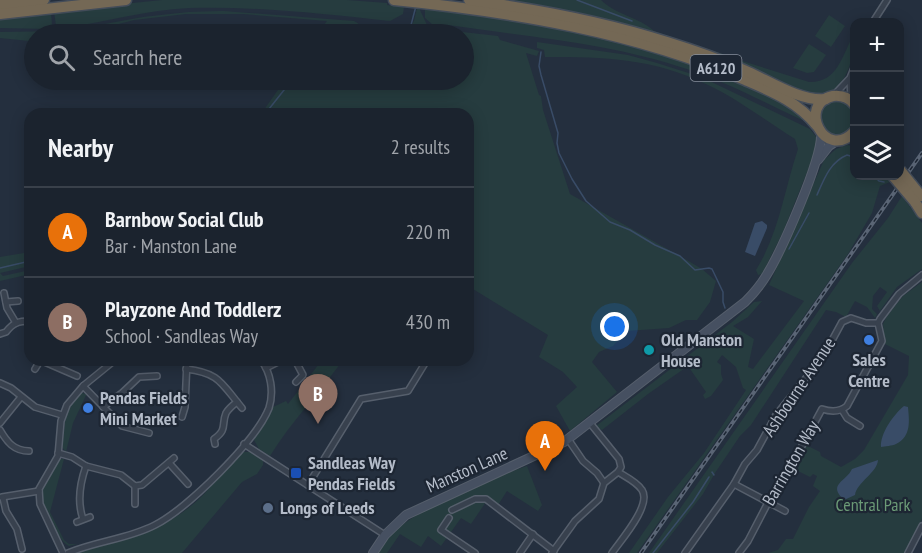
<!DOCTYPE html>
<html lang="en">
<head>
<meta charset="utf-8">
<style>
  :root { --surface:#1b232e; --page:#242b36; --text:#f1f3f6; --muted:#a0a4aa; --line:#39404a; --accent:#8ab4f8 }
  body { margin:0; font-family:"PT Sans Narrow",sans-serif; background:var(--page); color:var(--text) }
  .controls { position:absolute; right:18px; top:18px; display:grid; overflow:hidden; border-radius:12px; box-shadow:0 3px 15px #0003 }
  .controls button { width:54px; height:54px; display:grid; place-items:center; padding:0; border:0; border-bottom:2px solid var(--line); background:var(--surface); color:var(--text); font:30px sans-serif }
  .you { position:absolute; left:615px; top:327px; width:21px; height:21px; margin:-15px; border:4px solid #fff; border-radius:50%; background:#1a73e8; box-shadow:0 0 0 9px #1a73e833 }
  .badge { display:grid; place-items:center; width:39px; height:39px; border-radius:50%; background:var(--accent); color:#fff; font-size:20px; font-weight:700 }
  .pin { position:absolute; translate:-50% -50px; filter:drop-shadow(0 2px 3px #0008) }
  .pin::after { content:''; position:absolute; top:32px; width:21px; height:18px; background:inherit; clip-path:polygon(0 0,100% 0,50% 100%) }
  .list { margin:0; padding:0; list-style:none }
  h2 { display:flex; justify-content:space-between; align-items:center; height:78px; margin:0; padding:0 24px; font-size:26px }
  h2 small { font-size:20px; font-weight:400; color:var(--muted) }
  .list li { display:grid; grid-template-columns:39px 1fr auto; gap:18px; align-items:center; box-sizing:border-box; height:90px; padding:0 24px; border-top:2px solid var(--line) }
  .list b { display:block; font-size:22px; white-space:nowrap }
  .list p { margin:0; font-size:20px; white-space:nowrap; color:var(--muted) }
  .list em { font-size:20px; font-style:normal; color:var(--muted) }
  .icon { flex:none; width:33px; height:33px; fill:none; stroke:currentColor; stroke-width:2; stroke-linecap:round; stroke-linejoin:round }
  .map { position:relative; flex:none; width:922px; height:553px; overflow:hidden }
  .search { position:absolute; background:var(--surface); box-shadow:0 3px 15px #0003; left:24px; top:24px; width:450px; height:66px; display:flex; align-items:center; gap:15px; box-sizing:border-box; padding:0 21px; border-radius:33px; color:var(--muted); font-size:22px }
  .panel { position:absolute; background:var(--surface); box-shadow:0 3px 15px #0003; left:24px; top:108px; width:450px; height:258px; border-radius:18px }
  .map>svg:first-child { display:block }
</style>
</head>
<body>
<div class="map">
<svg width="922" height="553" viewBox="0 0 922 553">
  <rect width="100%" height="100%" fill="#242f3e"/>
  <g fill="#263c3f">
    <path d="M 162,0 L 347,0 L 387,3 L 387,5 L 404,7 L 403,14 L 390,21 C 324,14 256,6 189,8 C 145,10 102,23 58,29 L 56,26 L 54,11 Z"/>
    <path d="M 485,0 L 601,0 C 616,15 639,17 654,31 L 735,58 L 734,61 L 653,35 C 648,30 639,26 632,28 Z"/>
    <path d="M 417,8 L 419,8 L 428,27 C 411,31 391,40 376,30 L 380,27 L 411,26 L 414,21 Z"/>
    <path d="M 425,9 L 541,23 L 670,55 L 778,98 L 803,118 L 802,120 C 765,103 729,83 690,70 C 612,43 529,37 448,25 L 433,25 L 425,18 Z"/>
    <path d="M 51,11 L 52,26 L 50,29 L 0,28 L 0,17 Z"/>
    <path d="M 223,11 L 354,21 L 374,33 L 373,34 L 317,34 L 327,21 L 243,14 L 186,14 L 134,20 L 81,34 L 34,34 L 34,43 L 29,41 L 0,38 L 0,32 L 66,31 L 143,17 L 188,12 Z"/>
    <path d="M 829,15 L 845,26 L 831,47 L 815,36 Z"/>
    <path d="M 436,29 L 498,36 L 500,40 L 539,51 L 537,56 L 526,53 L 539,95 L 541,96 L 543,110 L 570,194 L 685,259 L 702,269 L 716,281 L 710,302 L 697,320 L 686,320 L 669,328 L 627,331 L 613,346 L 599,352 L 592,362 L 617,392 L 570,431 L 556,406 L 577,387 L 563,372 L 539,357 L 548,335 L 468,286 L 470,283 L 468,282 L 468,114 L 261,114 L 285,80 L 464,80 L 464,34 L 412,34 Z"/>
    <path d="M 854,34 C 854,59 846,98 813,95 C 804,94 795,87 787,84 C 770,76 753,68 736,61 L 736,59 L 809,82 C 838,83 842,55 854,34 Z"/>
    <path d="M 537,42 L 628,55 L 657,63 L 701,77 L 810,129 L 817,138 L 816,150 L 783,232 L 762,274 L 758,275 L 756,270 C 779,233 784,191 798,149 L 795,139 C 766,121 738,99 708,85 C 653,58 605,57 545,57 L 544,50 L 537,48 Z"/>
    <path d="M 809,44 L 826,55 L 814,72 L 807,73 L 793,68 Z"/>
    <circle cx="838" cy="118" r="18"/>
    <path d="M 847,145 L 854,146 L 854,176 L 884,176 L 890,182 L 880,186 L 872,213 L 848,254 L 637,553 L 629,553 L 668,497 L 704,453 L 746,390 L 743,388 L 736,367 L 722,355 L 717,362 L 721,365 L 721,374 L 723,380 L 711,396 L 705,399 L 703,395 L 706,392 L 688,366 L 648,394 L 602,430 L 596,426 L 732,322 L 754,302 L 762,301 L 748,317 L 733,326 L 754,339 L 748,367 L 753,369 L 804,301 L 769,285 L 824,160 L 836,149 Z"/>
    <path d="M 902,196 L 922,223 L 922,269 L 897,287 L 880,311 L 877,306 L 887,292 L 880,287 L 873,296 L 872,309 L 877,314 L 875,318 L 867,307 L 855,301 L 846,317 L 836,312 L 826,310 L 751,425 L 740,436 L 715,473 L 703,494 L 657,553 L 649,553 L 852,263 L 888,218 Z"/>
    <path d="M 30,252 L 30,266 L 0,273 L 3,276 L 30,270 L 30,274 L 0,281 L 0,257 Z"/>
    <path d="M 922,282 L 922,518 L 919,531 L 911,542 L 912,545 L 909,553 L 768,553 L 778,550 L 786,539 L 793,539 L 809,507 L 820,491 L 813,486 L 817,476 L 813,474 L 810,477 L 794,469 L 806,445 L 820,452 L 821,456 L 841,467 L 855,459 L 864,450 L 908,375 L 909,356 L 885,344 L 883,324 L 887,316 L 903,296 Z"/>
    <path d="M 322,360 L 343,360 C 319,393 291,422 270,456 L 259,449 L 254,440 L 256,434 L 273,407 L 286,401 L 288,404 Z"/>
    <path d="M 80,392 L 85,394 L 87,393 L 73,423 L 66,452 L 62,447 C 67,421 61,415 80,392 Z"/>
    <path d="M 243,452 L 251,452 L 263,460 L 263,465 L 257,474 L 242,482 L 182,553 L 79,553 C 125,537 160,534 198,500 C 214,485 226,465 243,452 Z"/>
    <path d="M 60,459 L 64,459 L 50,512 L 64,540 L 69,544 L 77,544 L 69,546 C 56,539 38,502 43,487 C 46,477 56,469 60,459 Z"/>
    <path d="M 527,466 L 542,505 L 538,511 L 507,491 L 498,505 L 488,499 L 471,524 L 461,518 L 441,546 L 428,536 L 421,547 L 400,534 L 387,553 L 376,553 C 406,508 477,484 527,466 Z"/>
  </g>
  <g fill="#394c67">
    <path d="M 762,221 L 767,225 L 767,228 L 755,256 L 745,252 L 755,223 Z"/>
    <path d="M 904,406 L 908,407 C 909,420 912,436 896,444 C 892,446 885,446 881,447 C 880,434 893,415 904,406 Z"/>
    <path d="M 878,460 C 877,473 857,482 855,495 L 844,500 C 827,484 846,482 852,469 Z"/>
  </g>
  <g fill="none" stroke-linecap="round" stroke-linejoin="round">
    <g stroke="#394c67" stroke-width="1.5">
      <path d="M 577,0 L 632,21"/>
      <path d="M 370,34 L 379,26 L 411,25 L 416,6"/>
      <path d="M 541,52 L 539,66 L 541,75 L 558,133 L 557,143 L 559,153 L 572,179 L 586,201 L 610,222 L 630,230 L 655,245 L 680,256 L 695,270 L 709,268 L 712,269 L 723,292 L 723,302 L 725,308"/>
      <path d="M 265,114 L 292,80"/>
      <path d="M 874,176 L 879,181 L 884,182"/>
      <path d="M 817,195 C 824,179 830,162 847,155 L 854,157"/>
      <path d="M 789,249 L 809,213"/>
      <path d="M 0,268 L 30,261"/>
      <path d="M 712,472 L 714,475"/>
      <path d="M 653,553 L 693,502 L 709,477"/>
    </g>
    <defs>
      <g id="street">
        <path d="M 873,22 L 887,0"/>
        <path d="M 850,80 L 851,100"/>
        <path d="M 834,95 L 850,78 L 854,68"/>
        <path d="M 4,293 L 7,308 L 16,323"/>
        <path d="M 468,293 L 468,292"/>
        <path d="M 6,302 L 18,301"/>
        <path d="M 0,334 L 6,332 C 13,323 18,321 30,321"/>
        <path d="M 40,360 L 77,376"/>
        <path d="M 295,360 L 303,375 L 296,382"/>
        <path d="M 266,368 L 282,360"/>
        <path d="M 35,369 L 40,361"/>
        <path d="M 186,369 C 220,373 221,383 242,408"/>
        <path d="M 0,383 L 11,388 L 35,407 L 62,415"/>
        <path d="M 83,386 L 122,426 L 149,433"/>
        <path d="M 103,407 L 122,393 L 139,377 L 157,376"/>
        <path d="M 842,410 L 847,418 L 860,426"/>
        <path d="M 182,417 L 185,407 L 187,360"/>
        <path d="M 0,423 L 21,397"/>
        <path d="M 0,430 C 7,442 14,451 29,451"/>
        <path d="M 568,439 L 583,461 L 597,473 L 604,483"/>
        <path d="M 215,444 L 214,439 C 228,429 221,425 226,413 C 229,408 233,405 237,402"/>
        <path d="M 244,444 L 385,535"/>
        <path d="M 58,453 L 72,457 L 86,466 L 121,475 L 135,486 L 142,485 L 174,458"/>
        <path d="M 169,463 L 188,484"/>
        <path d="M 734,484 L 785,511"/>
        <path d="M 308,485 L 361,399 L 408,391 L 427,360"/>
        <path d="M 135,486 L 135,504"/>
        <path d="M 2,497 L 39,491"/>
        <path d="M 3,498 L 6,511 L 17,529 L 22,549"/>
        <path d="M 452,510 L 475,499 L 486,499 L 554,551"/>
        <path d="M 449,518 L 441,530 L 475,553"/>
        <path d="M 83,519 C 77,502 80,483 86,466"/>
        <path d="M 77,522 L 90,517"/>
        <path d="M 63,553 L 40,504 L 39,489 L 58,456 L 61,421 L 67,405 L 83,386 L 115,360"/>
        <path d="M 68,553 C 97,541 128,539 155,525 C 187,509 256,441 269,408 C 274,392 271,373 261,360"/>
        <path d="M 520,553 L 533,534"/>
        <path d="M 552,553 L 575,521 L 599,499 L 604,483 L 618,472 L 621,467 L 619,459 L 590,423"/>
        <path d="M 612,553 C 621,540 652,505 642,490 C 637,482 626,477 618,472"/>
        <path d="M 685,553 L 734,484 L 745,464 L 757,450 L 776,415 L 823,357 L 842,322 L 851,318 L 866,323 L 878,323"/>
        <path d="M 739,553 L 748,541 L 773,493 L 784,479 L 822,409 C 831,412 840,412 847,406 L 882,341 L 878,323 L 880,319 L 899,294 L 922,275"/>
        <path d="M 908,553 L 922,526"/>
      </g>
      <g id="secondary">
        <path d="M 818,160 L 829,146 L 838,140"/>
        <path d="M 373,553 L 385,535 L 406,515 L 564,442 L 745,302 C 753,294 760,286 766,276 C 781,252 823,158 821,133"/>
      </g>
      <g id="highway">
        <path d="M 394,0 C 513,12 635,32 745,80 C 773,92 798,102 817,126"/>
        <path d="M 469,0 C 536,9 602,21 667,42 C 693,50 719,59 744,70 C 768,80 800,102 826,99"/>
        <path d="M 0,5 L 44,0"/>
        <path d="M 0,14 L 126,0"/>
        <path d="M 854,104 C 849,98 842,95 833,96 C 796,104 825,162 854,132"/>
        <path d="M 915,202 L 922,213"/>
      </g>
    </defs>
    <use href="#street" stroke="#565f6c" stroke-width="8"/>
    <use href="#secondary" stroke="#565f6c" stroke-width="10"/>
    <use href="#highway" stroke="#434c59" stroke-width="13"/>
    <use href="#street" stroke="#38414e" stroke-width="5"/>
    <use href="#secondary" stroke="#465061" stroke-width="8"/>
    <use href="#highway" stroke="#746855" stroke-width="10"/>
    <defs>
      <path id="rail" d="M 641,553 L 922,153"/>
    </defs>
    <use href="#rail" stroke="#5a6575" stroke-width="4"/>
    <use href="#rail" stroke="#1d2633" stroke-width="1.5" stroke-dasharray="4.5" stroke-linecap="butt"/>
    <defs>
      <g id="highway-bridge">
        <path d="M 900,170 L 921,196"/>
        <path d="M 893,176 L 915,202"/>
      </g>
    </defs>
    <use href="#highway-bridge" stroke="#434c59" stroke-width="13" stroke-linecap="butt"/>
    <use href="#highway-bridge" stroke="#746855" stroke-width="10"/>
  </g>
  <g fill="#3f7fe0" stroke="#1d2633" stroke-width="2">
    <circle cx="869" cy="340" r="6"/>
    <circle cx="88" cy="408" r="6"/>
  </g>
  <circle fill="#0f9aa8" stroke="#1d2633" stroke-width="2" cx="649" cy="350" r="6"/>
  <rect fill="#1a4fb4" stroke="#1d2633" stroke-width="2" x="290" y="467" width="12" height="12" rx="3"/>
  <circle fill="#5c6f8a" stroke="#1d2633" stroke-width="2" cx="268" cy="508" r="6"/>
  <g text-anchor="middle" stroke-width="4.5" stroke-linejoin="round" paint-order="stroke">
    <rect fill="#1d2633" stroke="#878f9c" stroke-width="1.5" x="690.5" y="55" width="51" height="26" rx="4.5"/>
    <g font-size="16" font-weight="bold" fill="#b4bcc9">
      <text x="716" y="74">A6120</text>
    </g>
    <g font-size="18" font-weight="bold" fill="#b4bcc9" stroke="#1d2633" text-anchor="start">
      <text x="661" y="346">Old Manston<tspan x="661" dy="21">House</tspan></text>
      <text x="869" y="366" text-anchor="middle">Sales<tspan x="869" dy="21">Centre</tspan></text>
      <text x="100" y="404">Pendas Fields<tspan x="100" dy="21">Mini Market</tspan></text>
      <text x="308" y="469">Sandleas Way<tspan x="308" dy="21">Pendas Fields</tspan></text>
      <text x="280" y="514">Longs of Leeds</text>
    </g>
    <g font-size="18" fill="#b4bcc9" stroke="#1d2633">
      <text transform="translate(799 387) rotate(-56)" y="6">Ashbourne Avenue</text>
      <text transform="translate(791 463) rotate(-60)" y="6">Barrington Way</text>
      <text transform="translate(467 470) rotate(-24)" y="6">Manston Lane</text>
    </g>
    <g font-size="18" fill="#6b9a76" stroke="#1d2633">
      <text x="873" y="511">Central Park</text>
    </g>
  </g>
</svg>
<div class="controls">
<button>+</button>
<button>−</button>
<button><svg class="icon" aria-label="layers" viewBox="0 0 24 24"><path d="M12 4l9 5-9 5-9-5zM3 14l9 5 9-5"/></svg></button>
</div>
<div class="you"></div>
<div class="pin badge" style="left:545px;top:471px;background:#e8710a">A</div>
<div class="pin badge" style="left:318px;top:424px;background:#8d6e63">B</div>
<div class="search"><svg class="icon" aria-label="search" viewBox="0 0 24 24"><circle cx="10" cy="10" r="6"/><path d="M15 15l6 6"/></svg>Search here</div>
<section class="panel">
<h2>Nearby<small>2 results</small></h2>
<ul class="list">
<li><span class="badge" style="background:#e8710a">A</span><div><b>Barnbow Social Club</b><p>Bar · Manston Lane</p></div><em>220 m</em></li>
<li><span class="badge" style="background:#8d6e63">B</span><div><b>Playzone And Toddlerz</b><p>School · Sandleas Way</p></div><em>430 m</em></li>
</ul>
</section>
</div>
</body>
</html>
